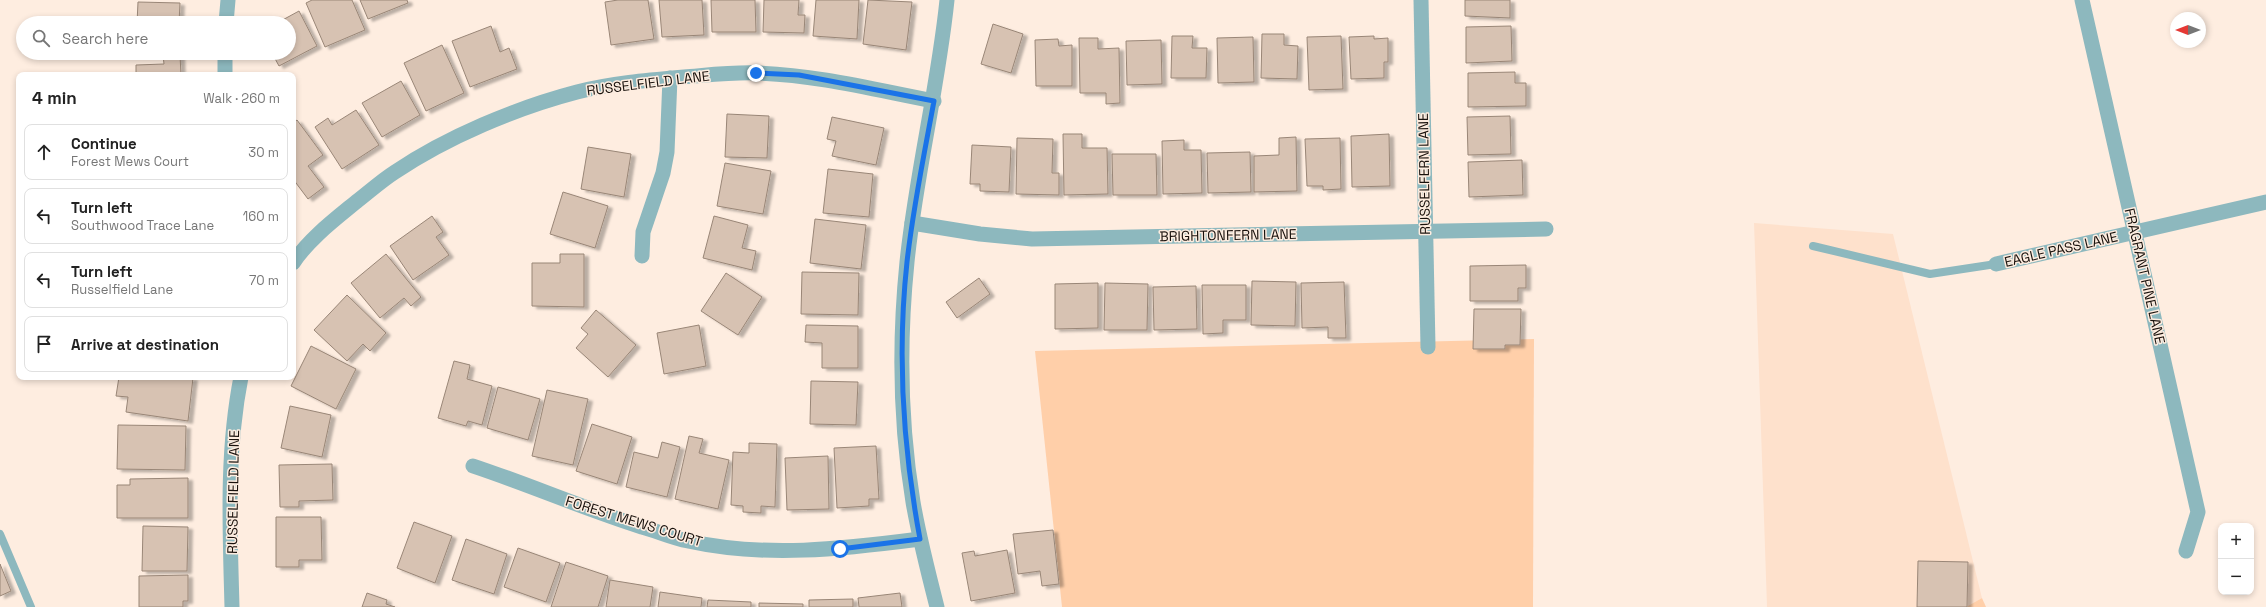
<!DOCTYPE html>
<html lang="en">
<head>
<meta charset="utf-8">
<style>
  :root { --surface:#fff; --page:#f6f6f6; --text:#222; --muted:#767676; --line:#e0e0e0 }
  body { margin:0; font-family:"Space Grotesk",sans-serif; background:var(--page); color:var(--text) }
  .controls { position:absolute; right:12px; bottom:12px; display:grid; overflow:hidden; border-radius:8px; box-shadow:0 2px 6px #0003 }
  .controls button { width:36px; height:36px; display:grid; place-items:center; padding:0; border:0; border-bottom:1px solid var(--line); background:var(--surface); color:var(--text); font:20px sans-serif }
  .compass { position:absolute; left:2170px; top:12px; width:36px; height:36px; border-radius:50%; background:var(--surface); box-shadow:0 2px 6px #0003; rotate:270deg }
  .stop { position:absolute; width:12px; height:12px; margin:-9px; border:3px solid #1a73e8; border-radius:50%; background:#fff }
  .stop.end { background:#1a73e8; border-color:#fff; box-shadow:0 1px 4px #0008 }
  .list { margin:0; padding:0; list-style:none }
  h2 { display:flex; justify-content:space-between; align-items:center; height:52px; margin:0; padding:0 16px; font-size:17px }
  h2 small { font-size:13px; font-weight:400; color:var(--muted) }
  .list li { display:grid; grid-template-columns:26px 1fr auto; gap:12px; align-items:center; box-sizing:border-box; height:56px; margin:0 8px 8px; padding:0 8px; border:1px solid var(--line); border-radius:8px }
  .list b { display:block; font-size:15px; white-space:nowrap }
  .list p { margin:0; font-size:13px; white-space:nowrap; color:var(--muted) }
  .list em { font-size:13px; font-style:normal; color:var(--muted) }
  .icon { flex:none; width:22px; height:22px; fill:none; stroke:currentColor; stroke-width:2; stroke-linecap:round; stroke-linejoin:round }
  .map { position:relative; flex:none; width:2266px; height:607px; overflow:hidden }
  .search { position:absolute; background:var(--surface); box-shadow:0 2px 6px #0003; left:16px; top:16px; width:280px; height:44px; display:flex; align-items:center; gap:10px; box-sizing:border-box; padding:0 14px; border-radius:22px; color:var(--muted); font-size:15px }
  .panel { position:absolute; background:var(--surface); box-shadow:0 2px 6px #0003; left:16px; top:72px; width:280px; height:308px; border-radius:8px }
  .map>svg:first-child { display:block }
</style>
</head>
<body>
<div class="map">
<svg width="2266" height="607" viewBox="0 0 2266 607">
  <defs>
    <filter id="shadow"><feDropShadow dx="4.5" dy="2.5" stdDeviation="1" flood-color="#0004"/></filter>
  </defs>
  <rect width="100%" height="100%" fill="#feede0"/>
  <path fill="#fee1cc" d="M 1754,223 L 1893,234 L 1982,598 L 1966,607 L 1767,607 Z"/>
  <g fill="#ffcfa9">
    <path d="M 1534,339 L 1533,607 L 1062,607 L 1035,351 Z"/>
    <path d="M 1982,598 L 1986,607 L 1966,607 Z"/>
  </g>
  <g fill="#d7c2b2" stroke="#998677" filter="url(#shadow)">
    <path d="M 312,0 L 352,0 L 365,30 L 325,47 L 306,3 Z"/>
    <path d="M 360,0 L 407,0 L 408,3 L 368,19 Z"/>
    <path d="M 618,0 L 648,0 L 654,39 L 611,45 L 605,2 Z"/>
    <path d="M 659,0 L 702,0 L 704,35 L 662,37 Z"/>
    <path d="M 711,0 L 755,0 L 756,32 L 712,32 Z"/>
    <path d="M 764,0 L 799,0 L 798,15 L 805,15 L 804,33 L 763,32 Z"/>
    <path d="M 816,0 L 859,0 L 857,39 L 813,36 Z"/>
    <path d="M 868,0 L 912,2 L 906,50 L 863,44 Z"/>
    <path d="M 1465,0 L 1510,0 L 1510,18 L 1465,16 Z"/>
    <path d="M 138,2 L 180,3 L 179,23 L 137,23 Z"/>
    <path d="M 299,11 L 317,46 L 279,66 L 272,53 L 289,53 L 289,23 L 277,23 Z"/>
    <path d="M 993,24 L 1023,34 L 1011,73 L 981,64 Z"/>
    <path d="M 491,26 L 500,52 L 509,48 L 517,69 L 470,87 L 452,41 Z"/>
    <path d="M 1511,26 L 1512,61 L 1466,63 L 1466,27 Z"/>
    <path d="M 1262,34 L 1284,34 L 1284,45 L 1298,46 L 1297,79 L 1261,78 Z"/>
    <path d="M 1172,36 L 1193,36 L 1192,48 L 1207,48 L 1206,78 L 1171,78 Z"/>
    <path d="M 1341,36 L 1343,89 L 1309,90 L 1307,37 Z"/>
    <path d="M 1374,36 L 1374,39 L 1388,38 L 1388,62 L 1384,62 L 1384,78 L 1351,79 L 1349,37 Z"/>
    <path d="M 1253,37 L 1254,82 L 1218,83 L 1217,38 Z"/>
    <path d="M 1079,38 L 1098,38 L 1098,49 L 1119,48 L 1120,103 L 1106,104 L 1106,93 L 1080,93 Z"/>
    <path d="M 1058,39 L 1059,46 L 1072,45 L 1072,86 L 1036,86 L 1035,40 Z"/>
    <path d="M 1161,40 L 1162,84 L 1127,85 L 1126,41 Z"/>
    <path d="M 442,45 L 464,93 L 426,111 L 404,63 Z"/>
    <path d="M 163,55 L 180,55 L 181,75 L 136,75 L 136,65 L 164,64 Z"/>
    <path d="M 1515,72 L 1515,83 L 1526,83 L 1526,106 L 1468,107 L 1468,73 Z"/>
    <path d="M 401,81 L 420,115 L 382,137 L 362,103 Z"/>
    <path d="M 356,110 L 379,145 L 342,169 L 315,127 L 328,118 L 332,125 Z"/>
    <path d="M 727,114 L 769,116 L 767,158 L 725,157 Z"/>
    <path d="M 1510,116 L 1511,154 L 1468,155 L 1467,117 Z"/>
    <path d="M 832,117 L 884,128 L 876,165 L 832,156 L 836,141 L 827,139 Z"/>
    <path d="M 297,120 L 323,155 L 308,166 L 324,187 L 308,199 L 293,179 L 293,123 Z"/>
    <path d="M 1063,134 L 1082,134 L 1082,148 L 1107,148 L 1108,194 L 1064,195 Z"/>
    <path d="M 1389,134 L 1390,186 L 1352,187 L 1351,136 Z"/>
    <path d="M 1296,137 L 1297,191 L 1254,192 L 1254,156 L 1279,155 L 1279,138 Z"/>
    <path d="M 1017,138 L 1053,139 L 1052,173 L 1059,173 L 1059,195 L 1016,194 Z"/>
    <path d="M 1340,138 L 1341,189 L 1323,190 L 1323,186 L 1307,186 L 1305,139 Z"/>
    <path d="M 1184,140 L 1184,150 L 1201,150 L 1202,193 L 1163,194 L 1162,141 Z"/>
    <path d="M 972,145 L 1011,147 L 1009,192 L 980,191 L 980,184 L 970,184 Z"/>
    <path d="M 588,147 L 631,154 L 624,197 L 581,189 Z"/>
    <path d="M 1250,152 L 1251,192 L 1208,193 L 1207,153 Z"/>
    <path d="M 1112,154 L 1156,154 L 1157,195 L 1113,195 Z"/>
    <path d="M 1522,160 L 1523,195 L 1469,197 L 1468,162 Z"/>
    <path d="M 725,163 L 771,171 L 763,214 L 717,206 Z"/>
    <path d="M 828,169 L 873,174 L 869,217 L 823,213 Z"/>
    <path d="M 563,192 L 608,206 L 595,248 L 550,234 Z"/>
    <path d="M 432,216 L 443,232 L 436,237 L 449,255 L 413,280 L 390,246 Z"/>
    <path d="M 714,216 L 748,225 L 742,248 L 756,251 L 752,270 L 703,258 Z"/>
    <path d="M 815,219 L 866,225 L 861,269 L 810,263 Z"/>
    <path d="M 386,254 L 421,297 L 411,306 L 404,298 L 380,318 L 351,283 Z"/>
    <path d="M 560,254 L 584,254 L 584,307 L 532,306 L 532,263 L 560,263 Z"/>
    <path d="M 1526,265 L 1526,288 L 1518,288 L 1518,301 L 1470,301 L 1470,266 Z"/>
    <path d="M 802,272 L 859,273 L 858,315 L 801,314 Z"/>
    <path d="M 726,273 L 762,297 L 738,335 L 701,311 Z"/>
    <path d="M 979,278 L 990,294 L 957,318 L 946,302 Z"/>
    <path d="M 1252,281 L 1296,282 L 1295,326 L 1251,325 Z"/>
    <path d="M 1344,282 L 1346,338 L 1328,338 L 1328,327 L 1302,328 L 1301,283 Z"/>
    <path d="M 1098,283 L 1098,328 L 1055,329 L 1055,284 Z"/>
    <path d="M 1105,283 L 1148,284 L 1147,330 L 1104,330 Z"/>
    <path d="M 1202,285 L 1246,285 L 1246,320 L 1223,320 L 1223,333 L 1203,334 Z"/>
    <path d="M 1196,286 L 1197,329 L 1154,330 L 1153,287 Z"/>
    <path d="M 347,295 L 386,333 L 370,351 L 363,344 L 347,361 L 314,330 Z"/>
    <path d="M 1474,309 L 1521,309 L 1520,345 L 1505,345 L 1505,349 L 1473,349 Z"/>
    <path d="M 596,310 L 636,345 L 608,377 L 576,348 L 588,334 L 581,328 Z"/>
    <path d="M 699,325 L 706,366 L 664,374 L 657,333 Z"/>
    <path d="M 806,325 L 858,326 L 858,368 L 822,368 L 822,343 L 805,342 Z"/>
    <path d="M 311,346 L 356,369 L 336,409 L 291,386 Z"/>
    <path d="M 454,361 L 470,365 L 467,379 L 492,386 L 482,425 L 468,421 L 466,426 L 438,418 Z"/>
    <path d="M 119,377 L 193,378 L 188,421 L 126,412 L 128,397 L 116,396 Z"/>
    <path d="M 811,381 L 858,382 L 856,425 L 810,424 Z"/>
    <path d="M 498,387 L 540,399 L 528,440 L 487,428 Z"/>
    <path d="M 547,390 L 588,399 L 573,465 L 532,456 Z"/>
    <path d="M 290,406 L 331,415 L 322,457 L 281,448 Z"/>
    <path d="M 592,424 L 632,437 L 617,484 L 576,471 Z"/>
    <path d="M 118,425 L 186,426 L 185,470 L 117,469 Z"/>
    <path d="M 689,436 L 703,439 L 699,453 L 729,460 L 718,509 L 675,499 Z"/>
    <path d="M 662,442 L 680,447 L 667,497 L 626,487 L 634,452 L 658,458 Z"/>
    <path d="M 749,443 L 777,444 L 775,507 L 761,506 L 761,513 L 743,512 L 743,506 L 731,505 L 733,452 L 749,453 Z"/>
    <path d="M 876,446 L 879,499 L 869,499 L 869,506 L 837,508 L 834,448 Z"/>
    <path d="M 828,456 L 829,509 L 787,510 L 785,458 Z"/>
    <path d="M 332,464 L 333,500 L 299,501 L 299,507 L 280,507 L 279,465 Z"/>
    <path d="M 188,478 L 188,518 L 117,518 L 117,485 L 130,485 L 130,479 Z"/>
    <path d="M 276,517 L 321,517 L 322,560 L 299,560 L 299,567 L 276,567 Z"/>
    <path d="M 414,522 L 452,536 L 435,583 L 397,568 Z"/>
    <path d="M 143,526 L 188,527 L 187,571 L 142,571 Z"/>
    <path d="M 1053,530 L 1059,584 L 1042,586 L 1040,571 L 1018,574 L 1013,534 Z"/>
    <path d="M 466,539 L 507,554 L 494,594 L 452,580 Z"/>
    <path d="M 518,548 L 560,563 L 546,602 L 504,587 Z"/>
    <path d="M 1007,550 L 1015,593 L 971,601 L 962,553 L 974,551 L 975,556 Z"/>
    <path d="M 1918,561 L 1968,562 L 1967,607 L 1917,607 Z"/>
    <path d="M 566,562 L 608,576 L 598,607 L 551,607 Z"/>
    <path d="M 0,564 L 11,591 L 0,596 Z"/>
    <path d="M 188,575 L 188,601 L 183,601 L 183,607 L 139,607 L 139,576 Z"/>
    <path d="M 610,580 L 653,587 L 650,607 L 606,607 Z"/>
    <path d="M 660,592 L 702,598 L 701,607 L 658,607 Z"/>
    <path d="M 367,593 L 387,600 L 386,604 L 395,607 L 362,607 Z"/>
    <path d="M 900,593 L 902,607 L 859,607 L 858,598 Z"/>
    <path d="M 853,599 L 853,607 L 809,607 L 809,600 Z"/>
    <path d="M 708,600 L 751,602 L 751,607 L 707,607 Z"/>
    <path d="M 759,603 L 803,604 L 803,607 L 759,607 Z"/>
  </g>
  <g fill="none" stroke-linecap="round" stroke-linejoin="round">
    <g stroke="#8db8be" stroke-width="8">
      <path d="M 1813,246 L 1930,274 L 1996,264"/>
      <path d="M 0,534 L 31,607"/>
    </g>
    <g stroke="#8db8be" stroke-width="15">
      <path d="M 1421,0 L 1428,347"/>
      <path d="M 2082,0 L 2198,512 L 2186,551"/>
      <path d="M 226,23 L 228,0"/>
      <path d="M 225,75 L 225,53"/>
      <path d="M 912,223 L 980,234 L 1032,239 L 1546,229"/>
      <path d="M 642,256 L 643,232 L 663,173 L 667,152 L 670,78"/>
      <path d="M 293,263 C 309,239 334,220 356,202 C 369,192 381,181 395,172 C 447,137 516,108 577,92 C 612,83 649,80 684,77 C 709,75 733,72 758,73 C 817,75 876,90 934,101"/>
      <path d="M 1996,264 L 2266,202"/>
      <path d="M 473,466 C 530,485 585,509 642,527 C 657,531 672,538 688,541 C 765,558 843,549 920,539"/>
      <path d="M 232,607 C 230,530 226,453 241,377"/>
      <path d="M 937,607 C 928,572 919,537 913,502 C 900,423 899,341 907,262 C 916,174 938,88 947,0"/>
    </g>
  </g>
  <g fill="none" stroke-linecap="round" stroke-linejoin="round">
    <path stroke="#1a73e8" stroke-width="5" d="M 756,73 L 799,75 L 934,101 C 924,155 913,208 907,262 C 897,354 903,448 920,539 L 840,549"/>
  </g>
  <g text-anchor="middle" stroke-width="3" stroke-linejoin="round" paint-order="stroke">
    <g font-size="14" fill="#18110c" stroke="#feede0">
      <text transform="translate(648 83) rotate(-7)" y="5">RUSSELFIELD LANE</text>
      <text transform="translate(1424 174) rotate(-91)" y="5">RUSSELFERN LANE</text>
      <text transform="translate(1228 235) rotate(-1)" y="5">BRIGHTONFERN LANE</text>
      <text transform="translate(2061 249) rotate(-13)" y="5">EAGLE PASS LANE</text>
      <text transform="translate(2145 276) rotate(77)" y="5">FRAGRANT PINE LANE</text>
      <text transform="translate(233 492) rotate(-89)" y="5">RUSSELFIELD LANE</text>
      <text transform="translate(634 521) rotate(17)" y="5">FOREST MEWS COURT</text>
    </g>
  </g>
</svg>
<div class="controls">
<button>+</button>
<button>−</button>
</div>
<svg class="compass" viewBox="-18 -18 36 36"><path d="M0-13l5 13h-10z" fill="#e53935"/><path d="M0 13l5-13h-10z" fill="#767676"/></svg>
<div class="stop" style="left:840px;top:549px"></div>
<div class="stop end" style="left:756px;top:73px"></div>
<div class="search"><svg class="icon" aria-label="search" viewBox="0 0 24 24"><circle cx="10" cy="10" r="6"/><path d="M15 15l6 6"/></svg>Search here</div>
<section class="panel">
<h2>4 min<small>Walk · 260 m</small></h2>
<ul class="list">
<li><svg class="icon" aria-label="ahead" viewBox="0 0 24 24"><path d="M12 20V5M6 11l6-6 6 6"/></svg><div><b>Continue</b><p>Forest Mews Court</p></div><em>30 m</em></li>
<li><svg class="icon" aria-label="left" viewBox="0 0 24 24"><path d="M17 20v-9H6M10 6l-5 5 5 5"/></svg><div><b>Turn left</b><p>Southwood Trace Lane</p></div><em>160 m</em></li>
<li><svg class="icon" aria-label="left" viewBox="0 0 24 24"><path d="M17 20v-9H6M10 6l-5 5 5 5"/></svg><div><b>Turn left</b><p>Russelfield Lane</p></div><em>70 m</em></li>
<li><svg class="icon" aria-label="arrive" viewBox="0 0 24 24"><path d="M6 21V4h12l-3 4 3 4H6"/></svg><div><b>Arrive at destination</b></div></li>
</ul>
</section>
</div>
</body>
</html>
